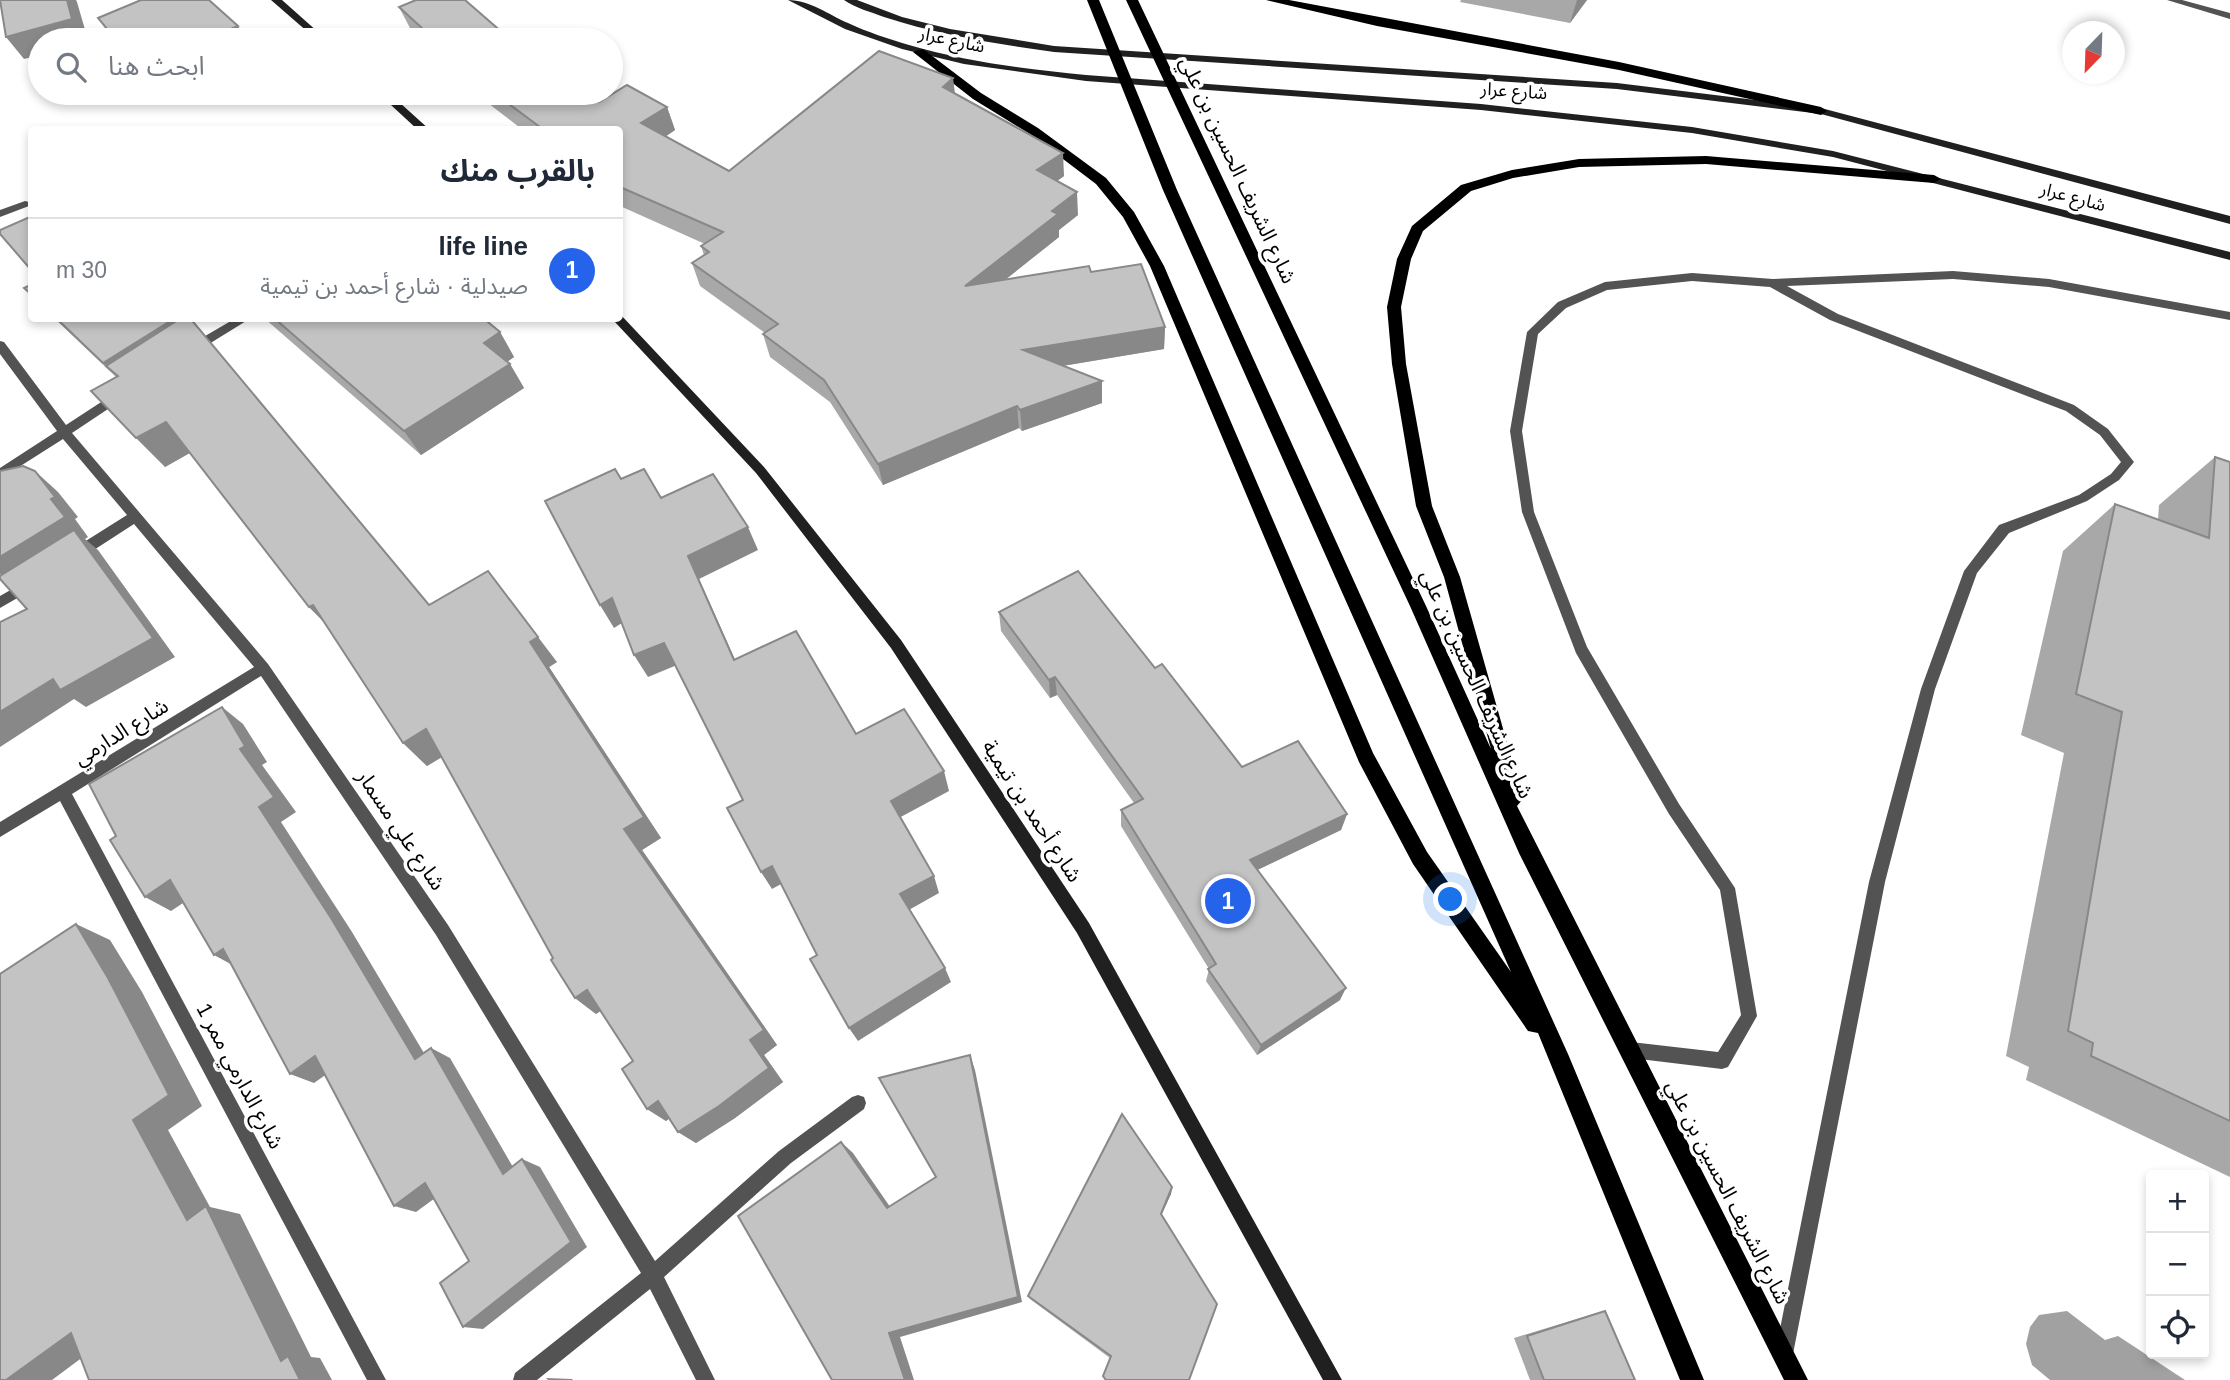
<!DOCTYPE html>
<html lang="ar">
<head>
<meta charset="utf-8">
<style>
  :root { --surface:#fff; --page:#f6f6f7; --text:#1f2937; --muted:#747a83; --line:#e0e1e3; --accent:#2563eb }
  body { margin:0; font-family:Helvetica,"Noto Sans Arabic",sans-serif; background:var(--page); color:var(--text); direction:rtl }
  .controls { position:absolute; right:21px; bottom:21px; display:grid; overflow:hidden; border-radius:7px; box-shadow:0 4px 10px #0003 }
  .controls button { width:63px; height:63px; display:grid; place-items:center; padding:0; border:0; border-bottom:2px solid var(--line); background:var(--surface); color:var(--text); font:35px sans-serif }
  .compass { position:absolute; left:2062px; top:21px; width:63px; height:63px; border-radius:50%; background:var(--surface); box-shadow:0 4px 10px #0003; rotate:203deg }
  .you { position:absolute; left:1451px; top:900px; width:24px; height:24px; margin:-18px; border:5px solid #fff; border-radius:50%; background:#1a73e8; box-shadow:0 0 0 10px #1a73e833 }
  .badge { display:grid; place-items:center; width:46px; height:46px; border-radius:50%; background:var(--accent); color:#fff; font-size:23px; font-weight:700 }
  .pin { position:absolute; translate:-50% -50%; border:4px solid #fff; box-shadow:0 2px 7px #0006 }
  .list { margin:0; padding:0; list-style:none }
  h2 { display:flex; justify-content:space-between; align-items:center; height:91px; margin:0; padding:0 28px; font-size:30px }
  h2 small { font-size:23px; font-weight:400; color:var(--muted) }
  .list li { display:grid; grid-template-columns:46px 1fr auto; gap:21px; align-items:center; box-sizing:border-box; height:105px; padding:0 28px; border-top:2px solid var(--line) }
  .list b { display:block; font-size:26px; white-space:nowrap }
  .list p { margin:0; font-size:23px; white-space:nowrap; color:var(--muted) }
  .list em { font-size:23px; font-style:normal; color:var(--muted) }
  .icon { flex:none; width:38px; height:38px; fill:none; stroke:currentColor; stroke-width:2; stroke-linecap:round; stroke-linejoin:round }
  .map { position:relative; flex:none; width:2230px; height:1380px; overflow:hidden; direction:ltr }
  .search { position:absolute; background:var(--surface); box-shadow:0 4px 10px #0003; left:28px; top:28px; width:595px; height:77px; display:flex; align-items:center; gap:18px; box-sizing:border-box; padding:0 24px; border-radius:38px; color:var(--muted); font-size:26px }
  .panel { position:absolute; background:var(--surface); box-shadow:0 4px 10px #0003; left:28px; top:126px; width:595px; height:196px; border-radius:7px; direction:rtl }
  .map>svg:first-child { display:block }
</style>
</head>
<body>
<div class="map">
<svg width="2230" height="1380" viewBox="0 0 2230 1380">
  <rect width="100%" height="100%" fill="#fff"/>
  <path fill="#a1a1a1" d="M 2067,1311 L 2105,1340 L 2118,1336 L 2185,1380 L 2050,1380 L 2032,1365 L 2026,1344 L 2030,1327 L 2039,1315 Z"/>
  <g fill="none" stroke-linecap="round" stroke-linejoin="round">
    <g fill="#535353" fill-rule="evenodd">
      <path d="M 25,201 L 29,202 L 29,206 L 0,217 L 0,210 Z"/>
      <path d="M 1953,271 L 2049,279 L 2230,312 L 2230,320 L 2049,287 L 1953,279 L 1787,286 L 1838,314 L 2074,405 L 2108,429 L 2134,462 L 2119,480 L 2087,501 L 2009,533 L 1977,573 L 1935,689 L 1885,882 L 1793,1354 L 1791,1361 L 1784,1363 L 1777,1361 L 1775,1354 L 1869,882 L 1921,689 L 1964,571 L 1999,525 L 2079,495 L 2111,474 L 2121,462 L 2100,435 L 2066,411 L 1830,320 L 1770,287 L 1692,281 L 1607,290 L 1566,308 L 1538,334 L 1522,431 L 1534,512 L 1587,647 L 1679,804 L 1735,888 L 1757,1016 L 1728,1067 L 1722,1069 L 1631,1058 L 1625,1056 L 1623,1050 L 1625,1044 L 1631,1042 L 1718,1052 L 1741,1015 L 1720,890 L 1669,814 L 1576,653 L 1522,512 L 1510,431 L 1527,332 L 1558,302 L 1605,282 L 1692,273 L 1773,279 Z"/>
    </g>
    <g fill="#535353" fill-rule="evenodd">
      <path d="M 2167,0 L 2182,0 L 2230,13 L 2230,19 Z"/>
      <path d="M 236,318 L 251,318 L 196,352 L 188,352 L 188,346 Z"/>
      <path d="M 0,341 L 4,342 L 66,425 L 115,393 L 123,393 L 125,396 L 123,399 L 72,433 L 268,664 L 448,925 L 655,1261 L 779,1151 L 852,1097 L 858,1095 L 864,1097 L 866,1103 L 864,1109 L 791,1163 L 664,1277 L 715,1380 L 696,1380 L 650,1289 L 537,1380 L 513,1380 L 515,1373 L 641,1273 L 436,935 L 261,676 L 72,794 L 386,1380 L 367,1380 L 60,801 L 0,837 L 0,822 L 254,667 L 134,524 L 83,557 L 73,557 L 71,553 L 73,549 L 127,515 L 63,439 L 0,479 L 0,468 L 57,431 L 0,354 Z"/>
      <path d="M 28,580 L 35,585 L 33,589 L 0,608 L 0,596 Z"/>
    </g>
    <g fill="#202020" fill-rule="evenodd">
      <path d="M 271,0 L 282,0 L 327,40 L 317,40 Z"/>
      <path d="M 788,0 C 810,0 829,15 848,23 C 867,32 889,39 909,45 C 967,62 1026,69 1086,75 L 1481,104 L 1692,127 L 1833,151 L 2230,252 L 2230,260 L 1833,157 L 1692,133 L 1481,110 L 1086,81 L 964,64 L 902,49 L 845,29 Z"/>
      <path d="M 844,0 L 857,0 L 902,17 L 950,29 L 1054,46 L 1617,83 L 1821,108 L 2230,216 L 2230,224 L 1821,114 L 1617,89 L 1054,52 C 997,44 939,35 884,17 C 871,12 855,8 844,0 Z"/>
      <path d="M 378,93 L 389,93 L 430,130 L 418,130 Z"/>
      <path d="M 620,314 L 764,467 L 901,640 L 1089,923 L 1342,1380 L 1323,1380 L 1077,933 L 891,648 L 756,473 L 614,321 L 613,318 L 620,318 Z"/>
    </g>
    <g fill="#000" fill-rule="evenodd">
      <path d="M 1087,0 L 1099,0 L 1177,190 L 1568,1054 L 1704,1380 L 1680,1380 L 1538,1033 L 1528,1031 L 1413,864 L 1359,762 L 1150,266 L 1123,217 L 1096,184 L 1030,134 L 973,99 L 913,52 L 923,49 L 981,93 L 1038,128 L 1106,178 L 1134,212 L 1164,266 L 1373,753 L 1427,852 L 1511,972 L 1163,190 Z"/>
      <path d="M 1126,0 L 1138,0 L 1426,606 L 1491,749 L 1444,577 L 1416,506 L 1392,364 L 1387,307 L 1397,259 L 1412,226 L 1461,185 L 1512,170 L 1579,159 L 1706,156 L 1934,175 L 1941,179 L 1934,183 L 1706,164 L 1579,167 L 1513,178 L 1471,191 L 1423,231 L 1411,259 L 1401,307 L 1406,364 L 1432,506 L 1460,577 L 1523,799 L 1517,806 L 1808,1380 L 1784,1380 L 1519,853 L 1410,606 Z"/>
      <path d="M 1266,0 L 1289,0 L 1619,62 L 1821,107 L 1827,111 L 1821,115 L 1619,70 L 1377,26 Z"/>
    </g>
  </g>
  <g fill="#a8a8a8">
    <path d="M 1461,0 L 1587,0 L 1570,23 L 1460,2 Z"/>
    <path d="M 399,7 L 511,40 L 422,40 L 411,30 Z"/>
    <path d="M 477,93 L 585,93 L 599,102 L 667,107 L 675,130 L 665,137 L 729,171 L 955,93 L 1064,176 L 1057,181 L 1078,215 L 1059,230 L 1059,237 L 1005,280 L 1091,272 L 1165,327 L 1164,349 L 1063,366 L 1102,381 L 1102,403 L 1022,431 L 1019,428 L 883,485 L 830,402 L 770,357 L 763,334 L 765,333 L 700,286 L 692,263 L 704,255 L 701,246 L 705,244 L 620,206 L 620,130 L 523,130 L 493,107 Z"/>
    <path d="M 54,318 L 190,318 L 429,605 L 557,662 L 549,667 L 661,838 L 642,850 L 777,1045 L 764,1055 L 783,1082 L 735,1118 L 696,1143 L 678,1132 L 670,1118 L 666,1121 L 647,1109 L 633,1061 L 601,1011 L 596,1014 L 575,998 L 442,757 L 427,766 L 403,743 L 324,622 L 309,607 L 190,453 L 165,467 L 116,377 Z"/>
    <path d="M 264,318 L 483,318 L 500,332 L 514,357 L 507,362 L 510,364 L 524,388 L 421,455 Z"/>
    <path d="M 2215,457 L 2230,462 L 2230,1177 L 2026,1080 L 2029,1067 L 2006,1056 L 2064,753 L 2021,735 L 2063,551 L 2115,504 L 2158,520 L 2159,505 Z"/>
    <path d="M 999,612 L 1155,668 L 1242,767 L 1347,814 L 1341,830 L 1257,870 L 1340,1000 L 1257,1055 L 1206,981 L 1209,969 L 1121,826 L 1121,810 L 1134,803 L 1057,695 L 1050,698 L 1001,631 Z"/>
    <path d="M 1172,1187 L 1171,1194 L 1161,1215 L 1189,1380 L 1105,1380 L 1103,1376 L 1110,1358 L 1030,1299 L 1028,1296 Z"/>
    <path d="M 1605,1311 L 1635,1380 L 1530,1380 L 1514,1338 L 1590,1315 Z"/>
  </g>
  <g fill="#888">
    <path d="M 67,0 L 76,0 L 77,2 L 88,40 L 40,40 L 40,55 L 24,59 L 6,37 Z"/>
    <path d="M 1577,0 L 1587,0 L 1570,23 Z"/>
    <path d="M 238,26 L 247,40 L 205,40 Z"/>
    <path d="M 953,78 L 956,102 L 943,87 Z"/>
    <path d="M 156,93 L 182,93 L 163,101 Z"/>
    <path d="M 667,107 L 675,130 L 650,147 L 641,123 Z"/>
    <path d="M 1063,153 L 1064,176 L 1039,194 L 1037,170 Z"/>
    <path d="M 1077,192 L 1078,215 L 1059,230 L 1059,237 L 968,309 L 965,286 L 1052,211 Z"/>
    <path d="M 175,318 L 190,318 L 106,366 L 123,384 L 103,363 Z"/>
    <path d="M 1165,327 L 1164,349 L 1025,372 L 1023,350 Z"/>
    <path d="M 500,332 L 514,357 L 498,368 L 484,343 Z"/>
    <path d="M 510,364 L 524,388 L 421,455 L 404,431 Z"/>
    <path d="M 1102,381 L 1102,403 L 1022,431 L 1020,410 Z"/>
    <path d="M 1017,406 L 1019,428 L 883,485 L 878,464 Z"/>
    <path d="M 166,422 L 193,451 L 165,467 L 136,438 Z"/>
    <path d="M 35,471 L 58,492 L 78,517 L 75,519 L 88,537 L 85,539 L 98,550 L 175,657 L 86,707 L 74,699 L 0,747 L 0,712 L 53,679 L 65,688 L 13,584 L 0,574 L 0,557 L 51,499 Z"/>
    <path d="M 748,527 L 758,550 L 699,579 L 745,682 L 734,660 L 688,556 Z"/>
    <path d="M 612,598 L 625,621 L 614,628 L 600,605 Z"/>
    <path d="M 313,605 L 335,633 L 309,607 Z"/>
    <path d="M 538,637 L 557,662 L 549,667 L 661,838 L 642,850 L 777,1045 L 764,1055 L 783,1082 L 735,1118 L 696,1143 L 678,1132 L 750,1040 L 624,829 L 530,642 Z"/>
    <path d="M 664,643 L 677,665 L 648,677 L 634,655 Z"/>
    <path d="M 1055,677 L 1057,695 L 1050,698 L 1049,680 Z"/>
    <path d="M 222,707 L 243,724 L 267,762 L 262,765 L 296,812 L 281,822 L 352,932 L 434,1070 L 415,1059 L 259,807 L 240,749 Z"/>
    <path d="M 426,729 L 450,752 L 427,766 L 403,743 Z"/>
    <path d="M 944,771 L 949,791 L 897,819 L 891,801 Z"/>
    <path d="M 1347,814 L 1341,830 L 1247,875 L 1250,860 Z"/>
    <path d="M 772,866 L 783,883 L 772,889 L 761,872 Z"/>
    <path d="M 934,876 L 939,893 L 907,911 L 900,894 Z"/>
    <path d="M 170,880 L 195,895 L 171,911 L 145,897 Z"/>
    <path d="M 76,924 L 110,940 L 142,992 L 202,1106 L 168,1130 L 210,1207 L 240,1214 L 311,1357 L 320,1358 L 332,1380 L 300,1380 L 281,1361 L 187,1220 L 133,1120 Z"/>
    <path d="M 223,949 L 238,968 L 214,955 Z"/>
    <path d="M 945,968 L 951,982 L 858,1041 L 849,1028 Z"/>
    <path d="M 1346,988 L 1340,1000 L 1257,1055 L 1261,1045 Z"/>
    <path d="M 587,990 L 607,1006 L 596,1014 L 575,998 Z"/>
    <path d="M 431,1048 L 450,1058 L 521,1181 L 503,1174 Z"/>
    <path d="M 970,1055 L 975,1070 L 1022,1302 L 900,1337 L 914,1380 L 905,1380 L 889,1333 L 1018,1297 Z"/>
    <path d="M 315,1056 L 338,1066 L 314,1083 L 290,1074 Z"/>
    <path d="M 658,1101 L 676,1113 L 666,1121 L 647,1109 Z"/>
    <path d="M 841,1142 L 853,1153 L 897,1217 L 887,1208 Z"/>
    <path d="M 522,1159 L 540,1167 L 587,1247 L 483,1329 L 463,1327 Z"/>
    <path d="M 425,1183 L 446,1190 L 416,1212 L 394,1206 Z"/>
    <path d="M 1172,1187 L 1171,1194 L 1159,1220 L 1161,1214 Z"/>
    <path d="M 71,1333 L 111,1336 L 52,1380 L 6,1380 Z"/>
    <path d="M 546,1378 L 572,1379 L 573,1380 L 548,1380 Z"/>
  </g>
  <g fill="#c3c3c3" stroke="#888" stroke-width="2">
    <path d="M 0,0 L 67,0 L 72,19 L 6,37 Z"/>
    <path d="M 141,0 L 209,0 L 238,26 L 205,40 L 116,40 L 98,18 Z"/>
    <path d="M 416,0 L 465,0 L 511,40 L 435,40 L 399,7 Z"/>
    <path d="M 879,51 L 953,78 L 943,87 L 1063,153 L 1037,170 L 1077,192 L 1052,211 L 1058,214 L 965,286 L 1089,266 L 1091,272 L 1141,264 L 1165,327 L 1023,350 L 1102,381 L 1020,410 L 1017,406 L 878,464 L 824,380 L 763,334 L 778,324 L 692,263 L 709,252 L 701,246 L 723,232 L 620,187 L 620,130 L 544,130 L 494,93 L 585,93 L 599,102 L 627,85 L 667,107 L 641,123 L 729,171 Z"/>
    <path d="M 32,216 L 32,271 L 0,234 L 0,230 Z"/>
    <path d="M 32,284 L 32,295 L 24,288 Z"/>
    <path d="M 56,318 L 175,318 L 103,363 Z"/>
    <path d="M 181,318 L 190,318 L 429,605 L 488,571 L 538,637 L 530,642 L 644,817 L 624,829 L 764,1030 L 750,1040 L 769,1068 L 719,1106 L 678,1132 L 658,1101 L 647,1109 L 622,1069 L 633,1061 L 587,990 L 575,998 L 551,960 L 553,958 L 426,729 L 403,743 L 313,605 L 309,607 L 166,422 L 136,438 L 91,391 L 118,376 L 106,366 Z"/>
    <path d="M 274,318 L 483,318 L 500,332 L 484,343 L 510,364 L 404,431 Z"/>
    <path d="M 2215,457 L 2230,462 L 2230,1121 L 2091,1056 L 2093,1043 L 2068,1031 L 2122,712 L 2076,694 L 2115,504 L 2209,538 Z"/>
    <path d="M 23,466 L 35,471 L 55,497 L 51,499 L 65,517 L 0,557 L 0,471 Z"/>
    <path d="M 615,469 L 621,479 L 644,469 L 661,498 L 713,474 L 748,527 L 688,556 L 734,660 L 796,631 L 856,734 L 904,709 L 944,771 L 891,801 L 934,876 L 900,894 L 945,968 L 849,1028 L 810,959 L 817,955 L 772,866 L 761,872 L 727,808 L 743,800 L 664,643 L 634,655 L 612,598 L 600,605 L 545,501 Z"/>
    <path d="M 74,530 L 153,638 L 60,690 L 53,679 L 0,712 L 0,622 L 27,609 L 0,579 L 0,576 Z"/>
    <path d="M 1078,571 L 1155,668 L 1162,664 L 1242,767 L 1298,741 L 1347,814 L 1250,860 L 1346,988 L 1261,1045 L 1208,969 L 1216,964 L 1121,810 L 1143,799 L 1055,677 L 1049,680 L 999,612 Z"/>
    <path d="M 222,707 L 245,746 L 240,749 L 274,797 L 259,807 L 331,918 L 415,1059 L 431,1048 L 503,1174 L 522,1159 L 571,1242 L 463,1327 L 440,1283 L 469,1261 L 425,1183 L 394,1206 L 315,1056 L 290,1074 L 223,949 L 214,955 L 170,880 L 145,897 L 110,840 L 116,836 L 89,784 Z"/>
    <path d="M 76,924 L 108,978 L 169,1095 L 133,1120 L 187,1220 L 206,1206 L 281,1361 L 288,1356 L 300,1380 L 89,1380 L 71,1333 L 6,1380 L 0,1380 L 0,974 Z"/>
    <path d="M 970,1055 L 1018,1297 L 889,1333 L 905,1380 L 832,1380 L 738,1216 L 841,1142 L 887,1208 L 936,1177 L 879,1078 Z"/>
    <path d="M 1122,1114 L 1172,1187 L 1161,1214 L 1217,1304 L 1189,1380 L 1106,1380 L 1103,1376 L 1111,1356 L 1028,1296 Z"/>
    <path d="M 1605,1311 L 1635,1380 L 1544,1380 L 1527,1336 Z"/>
  </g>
  <g text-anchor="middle" stroke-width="7" stroke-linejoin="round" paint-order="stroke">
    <g font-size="18" fill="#000" stroke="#fff">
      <text transform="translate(952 40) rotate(12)" y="6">شارع عرار</text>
      <text transform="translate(1514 91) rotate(4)" y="6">شارع عرار</text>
      <text transform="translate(2073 197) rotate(15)" y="6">شارع عرار</text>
    </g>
    <g font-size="21" fill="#000" stroke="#fff">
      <text transform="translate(1238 170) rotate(65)" y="7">شارع الشريف الحسين بن علي</text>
      <text transform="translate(1477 684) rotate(66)" y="7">شارع الشريف الحسين بن علي</text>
      <text transform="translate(121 732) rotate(-32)" y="7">شارع الدارمي</text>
      <text transform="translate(1032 811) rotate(57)" y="7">شارع أحمد بن تيمية</text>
      <text transform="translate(401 830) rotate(56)" y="7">شارع علي مسمار</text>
      <text transform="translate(240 1076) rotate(62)" y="7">شارع الدارمي ممر 1</text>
      <text transform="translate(1728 1192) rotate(63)" y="7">شارع الشريف الحسين بن علي</text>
    </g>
  </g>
</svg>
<div class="controls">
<button>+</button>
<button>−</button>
<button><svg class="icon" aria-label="locate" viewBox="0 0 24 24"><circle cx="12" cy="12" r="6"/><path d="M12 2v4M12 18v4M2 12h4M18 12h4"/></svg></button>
</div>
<svg class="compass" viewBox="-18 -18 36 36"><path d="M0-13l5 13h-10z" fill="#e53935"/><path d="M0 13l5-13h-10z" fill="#747a83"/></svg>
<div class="you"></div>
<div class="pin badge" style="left:1228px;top:901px">1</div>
<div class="search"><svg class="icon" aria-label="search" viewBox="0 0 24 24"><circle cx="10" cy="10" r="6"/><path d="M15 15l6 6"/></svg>ابحث هنا</div>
<section class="panel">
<h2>بالقرب منك<small></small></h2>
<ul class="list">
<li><span class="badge">1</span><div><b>life line</b><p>صيدلية · شارع أحمد بن تيمية</p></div><em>30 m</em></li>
</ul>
</section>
</div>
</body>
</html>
